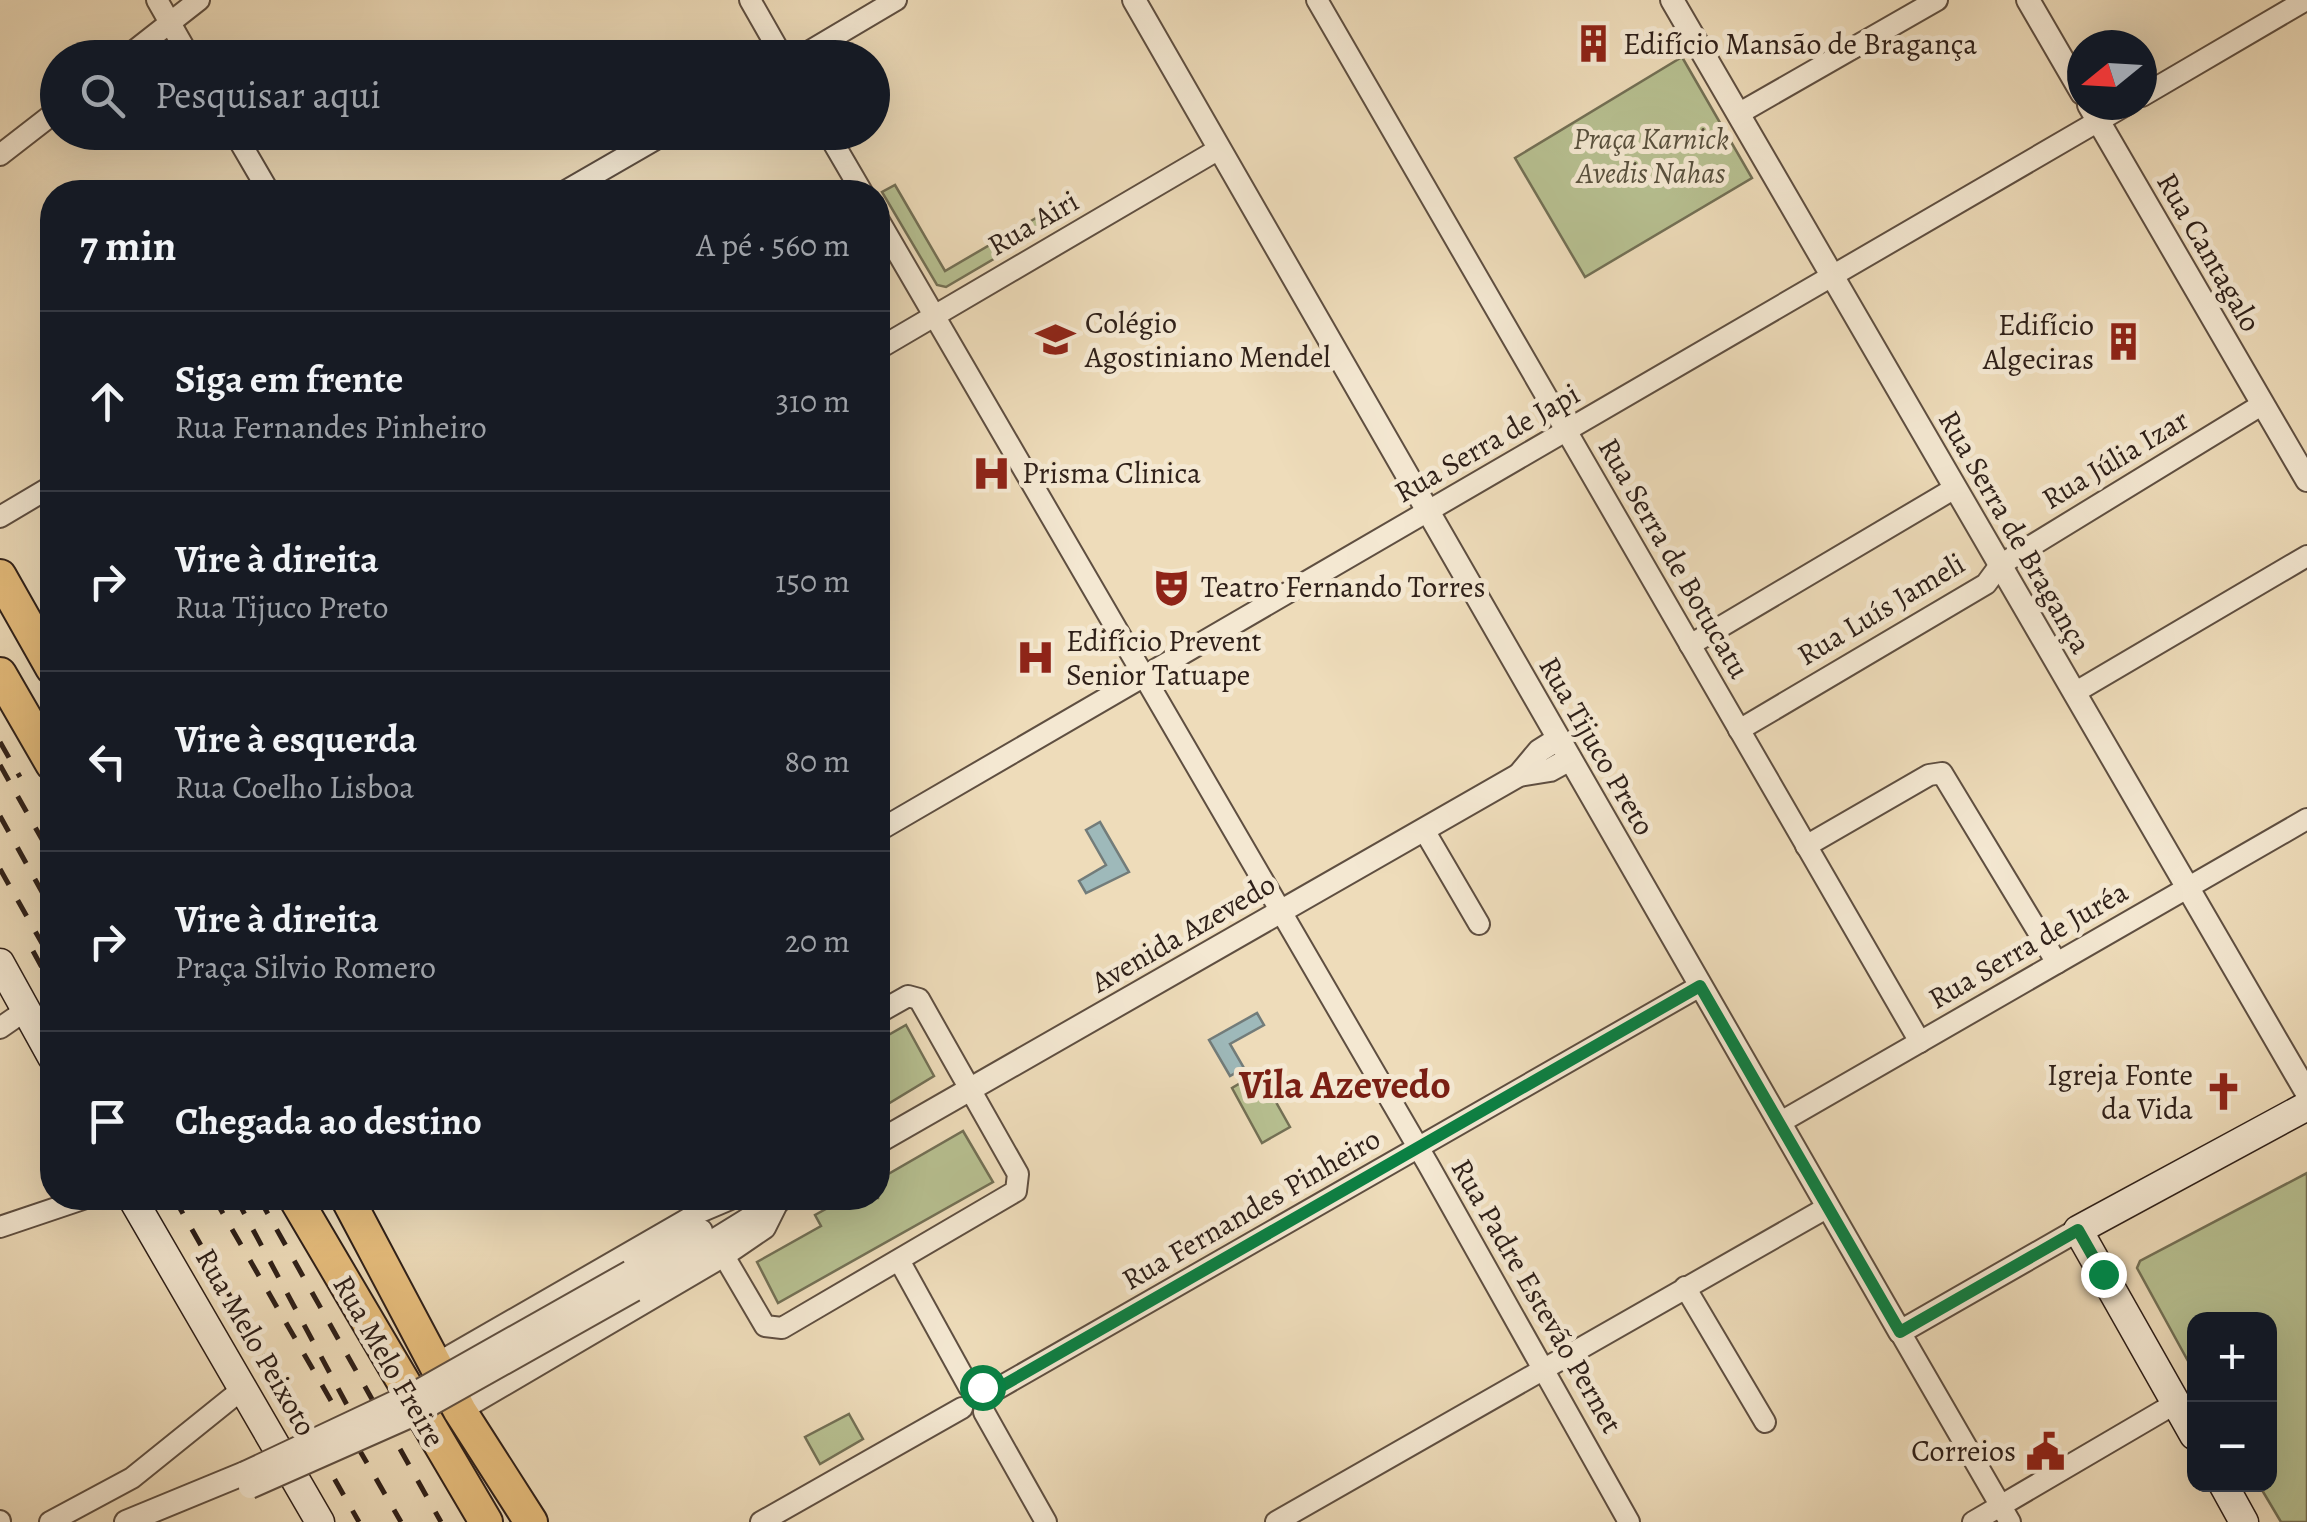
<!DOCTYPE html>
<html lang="pt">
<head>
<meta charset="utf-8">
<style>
  :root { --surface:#171b24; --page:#20242c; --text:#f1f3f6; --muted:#9ea1a6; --line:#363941 }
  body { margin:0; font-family:Alegreya,serif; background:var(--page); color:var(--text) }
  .controls { position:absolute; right:30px; bottom:30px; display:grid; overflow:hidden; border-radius:20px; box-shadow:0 10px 40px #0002 }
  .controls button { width:90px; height:90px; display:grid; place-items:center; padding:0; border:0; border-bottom:2px solid var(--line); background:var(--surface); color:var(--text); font:50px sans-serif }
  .compass { position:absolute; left:2067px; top:30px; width:90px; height:90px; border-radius:50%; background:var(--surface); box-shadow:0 10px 40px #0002; rotate:252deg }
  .stop { position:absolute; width:30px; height:30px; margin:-22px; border:8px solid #0b8043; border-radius:50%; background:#fff }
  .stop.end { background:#0b8043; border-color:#fff; box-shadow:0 2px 10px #0008 }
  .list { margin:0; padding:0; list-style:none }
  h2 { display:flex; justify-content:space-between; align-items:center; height:130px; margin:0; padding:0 40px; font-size:42px }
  h2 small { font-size:32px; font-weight:400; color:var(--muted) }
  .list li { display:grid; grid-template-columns:65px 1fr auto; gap:30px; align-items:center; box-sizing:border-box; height:180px; padding:0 40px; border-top:2px solid var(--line) }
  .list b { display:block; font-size:38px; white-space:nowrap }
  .list p { margin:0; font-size:32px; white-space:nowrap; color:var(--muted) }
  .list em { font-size:32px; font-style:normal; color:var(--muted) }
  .icon { flex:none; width:55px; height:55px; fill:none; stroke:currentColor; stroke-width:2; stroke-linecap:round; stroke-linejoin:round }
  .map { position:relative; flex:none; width:2307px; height:1522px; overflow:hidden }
  .search { position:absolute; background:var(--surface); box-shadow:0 10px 40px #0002; left:40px; top:40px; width:850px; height:110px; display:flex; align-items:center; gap:25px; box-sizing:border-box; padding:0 35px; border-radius:55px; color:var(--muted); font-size:38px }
  .panel { position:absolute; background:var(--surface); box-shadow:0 10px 40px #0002; left:40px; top:180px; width:850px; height:1030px; border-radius:40px }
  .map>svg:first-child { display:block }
</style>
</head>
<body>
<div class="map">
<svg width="2307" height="1522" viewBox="0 0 2307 1522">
  <rect width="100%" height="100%" fill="#eedcba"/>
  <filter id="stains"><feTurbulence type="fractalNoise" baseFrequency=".002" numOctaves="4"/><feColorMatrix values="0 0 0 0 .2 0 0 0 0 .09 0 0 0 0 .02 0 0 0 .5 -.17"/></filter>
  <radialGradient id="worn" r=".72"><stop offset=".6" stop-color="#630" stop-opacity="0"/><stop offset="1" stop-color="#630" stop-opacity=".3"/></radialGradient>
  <g fill="#b7c091" stroke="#737055" stroke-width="2.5">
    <path d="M 1682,57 L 1752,178 L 1585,277 L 1515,158 Z"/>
    <path d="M 895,185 L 945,271 L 1072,197 L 1079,209 L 946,287 L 937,285 L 882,192 Z"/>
    <path d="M 906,1025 L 934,1076 L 878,1110 L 878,1041 Z"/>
    <path d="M 1259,1072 L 1290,1127 L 1262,1143 L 1232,1088 Z"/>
    <path d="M 963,1131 L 993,1182 L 778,1303 L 757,1262 L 821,1226 L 815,1215 L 846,1198 L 878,1198 L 878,1180 Z"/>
    <path d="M 2307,1173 L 2307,1522 L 2281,1522 L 2259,1485 L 2270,1484 L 2270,1320 L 2194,1320 L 2194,1372 L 2137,1268 L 2140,1261 Z"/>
    <path d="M 849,1414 L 863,1439 L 820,1464 L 805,1437 Z"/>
  </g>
  <g fill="#9eb9ba" stroke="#727c7a" stroke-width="2.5">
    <path d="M 1100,822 L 1129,872 L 1086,893 L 1079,881 L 1106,865 L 1086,830 Z"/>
    <path d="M 1257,1013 L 1264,1025 L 1230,1044 L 1244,1068 L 1230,1076 L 1209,1040 Z"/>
  </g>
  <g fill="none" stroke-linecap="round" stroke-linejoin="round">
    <defs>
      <g id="minor">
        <path d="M 157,0 L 190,58"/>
        <path d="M 750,0 L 783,58"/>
        <path d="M 1317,0 L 1920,1042"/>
        <path d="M 125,58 L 199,0"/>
        <path d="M 798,58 L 896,0"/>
        <path d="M 2142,96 L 2306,0"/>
        <path d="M 1738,114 L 1937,0"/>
        <path d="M 234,132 L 269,192"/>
        <path d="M 827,132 L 862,192"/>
        <path d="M 0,155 L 58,110"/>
        <path d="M 564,192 L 668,132"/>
        <path d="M 878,219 L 1429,1166 L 1629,1522"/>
        <path d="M 878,349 L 1219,149"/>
        <path d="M 0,517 L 52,486"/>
        <path d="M 1690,645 L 1955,488"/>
        <path d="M 2074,693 L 2307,556"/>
        <path d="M 1739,730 L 1986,584 L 2000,565 L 2263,404"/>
        <path d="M 1424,830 L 1479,924"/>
        <path d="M 878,831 L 2126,105"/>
        <path d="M 1806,846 L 1929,775 L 1942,773 L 2057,963"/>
        <path d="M 0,1028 L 26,1010"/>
        <path d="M 1779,1123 L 2307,819"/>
        <path d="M 0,1227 L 86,1198"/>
        <path d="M 724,1256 L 765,1326 L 782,1328 L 1016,1191 L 1018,1174 L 919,999 L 908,996 L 878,1013"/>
        <path d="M 900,1262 L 969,1387"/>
        <path d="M 1685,1287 L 1765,1422"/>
        <path d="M 1900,1332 L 2010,1522"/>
        <path d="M 436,1364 L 700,1212 L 733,1198"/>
        <path d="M 988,1394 L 1700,986"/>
        <path d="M 460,1411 L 724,1256 L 765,1228 L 778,1202"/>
        <path d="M 984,1412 L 1046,1522"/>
        <path d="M 0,1521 L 0,1522"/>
        <path d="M 50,1522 L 132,1478 L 245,1387"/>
        <path d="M 761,1522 L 962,1408"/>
        <path d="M 1276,1522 L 1828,1207"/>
        <path d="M 1973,1522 L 2176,1403"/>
      </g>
      <g id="tertiary">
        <path d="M 1134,0 L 1900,1332 L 2078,1230"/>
        <path d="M 1672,0 L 2307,1093"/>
        <path d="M 2028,0 L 2082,93"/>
        <path d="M 2089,105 L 2307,480"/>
        <path d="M 1519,775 L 1539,751 L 1558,739"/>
        <path d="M 878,1142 L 1519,775 L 1550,770 L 1570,759"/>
        <path d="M 630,1272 L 701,1231"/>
        <path d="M 634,1290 L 783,1198"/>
        <path d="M 126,1522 L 245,1473"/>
      </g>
      <g id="secondary">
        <path d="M 0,963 L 52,1057"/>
        <path d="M 132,1198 L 320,1522"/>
        <path d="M 2194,1435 L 2078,1230 L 2307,1106"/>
        <path d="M 2223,1484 L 2244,1522"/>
      </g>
      <g id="trunk">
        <path d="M 0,576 L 52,668"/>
        <path d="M 0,674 L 52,764"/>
        <path d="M 295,1198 L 486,1522"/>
        <path d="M 347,1198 L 460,1411 L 531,1522"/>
      </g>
    </defs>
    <use href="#minor" stroke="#5f4f41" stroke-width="24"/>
    <use href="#tertiary" stroke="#5f4f41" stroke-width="26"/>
    <use href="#secondary" stroke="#2f2019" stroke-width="31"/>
    <use href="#trunk" stroke="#2f2019" stroke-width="36"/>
    <use href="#minor" stroke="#f4e8d2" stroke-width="20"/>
    <use href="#tertiary" stroke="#f4e8d2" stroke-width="22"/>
    <use href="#secondary" stroke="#f4e8d2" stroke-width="28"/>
    <use href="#trunk" stroke="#e7be7d" stroke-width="32"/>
    <g stroke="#2f2019" stroke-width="5" stroke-dasharray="18 18" stroke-linecap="butt">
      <path d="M 0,742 L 20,777"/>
      <path d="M 0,765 L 52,857"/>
      <path d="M 0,816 L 52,910"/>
      <path d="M 0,869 L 52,961"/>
      <path d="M 33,951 L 52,986"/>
      <path d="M 174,1198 L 359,1522"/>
      <path d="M 214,1198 L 401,1522"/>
      <path d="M 236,1198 L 354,1418"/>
      <path d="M 259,1198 L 441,1522"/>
    </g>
    <defs>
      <g id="tertiary-bridge">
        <path d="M 245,1473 L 419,1391 L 630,1272"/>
        <path d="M 250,1487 L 408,1417 L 634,1290"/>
      </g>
    </defs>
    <use href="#tertiary-bridge" stroke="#5f4f41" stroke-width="26" stroke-linecap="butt"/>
    <use href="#tertiary-bridge" stroke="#f4e8d2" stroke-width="22"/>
  </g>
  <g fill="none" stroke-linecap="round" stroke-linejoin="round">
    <path stroke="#0b8043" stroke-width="12" d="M 982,1387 L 988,1394 L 1700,986 L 1900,1332 L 2078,1230 L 2103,1274"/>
  </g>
  <defs>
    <symbol id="building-bare" viewBox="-9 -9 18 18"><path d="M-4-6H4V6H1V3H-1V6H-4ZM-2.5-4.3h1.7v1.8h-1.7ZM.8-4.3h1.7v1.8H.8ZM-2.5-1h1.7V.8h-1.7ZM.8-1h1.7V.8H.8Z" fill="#8f2418" stroke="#f4e8d2" stroke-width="2.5" paint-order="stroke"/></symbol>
    <symbol id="school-bare" viewBox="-9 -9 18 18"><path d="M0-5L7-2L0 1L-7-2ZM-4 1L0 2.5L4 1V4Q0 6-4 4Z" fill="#8f2418" stroke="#f4e8d2" stroke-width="2.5" paint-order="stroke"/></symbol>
    <symbol id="hospital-bare" viewBox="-9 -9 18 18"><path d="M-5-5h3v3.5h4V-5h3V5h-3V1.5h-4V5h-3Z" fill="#8f2418" stroke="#f4e8d2" stroke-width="2.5" paint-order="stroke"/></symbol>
    <symbol id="theatre-bare" viewBox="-9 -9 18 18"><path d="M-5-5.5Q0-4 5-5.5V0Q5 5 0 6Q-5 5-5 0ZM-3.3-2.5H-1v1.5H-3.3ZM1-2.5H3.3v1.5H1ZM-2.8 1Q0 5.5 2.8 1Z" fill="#8f2418" stroke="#f4e8d2" stroke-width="2.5" paint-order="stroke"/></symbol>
    <symbol id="church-bare" viewBox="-9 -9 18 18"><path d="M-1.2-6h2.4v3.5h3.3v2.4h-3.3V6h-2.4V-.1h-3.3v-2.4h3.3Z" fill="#8f2418" stroke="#f4e8d2" stroke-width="2.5" paint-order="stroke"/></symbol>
    <symbol id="civic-bare" viewBox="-9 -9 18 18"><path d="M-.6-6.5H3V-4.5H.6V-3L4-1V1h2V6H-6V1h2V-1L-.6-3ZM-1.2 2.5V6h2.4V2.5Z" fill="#8f2418" stroke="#f4e8d2" stroke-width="2.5" paint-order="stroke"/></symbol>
  </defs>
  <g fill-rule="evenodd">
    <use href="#building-bare" x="1566" y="16" width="55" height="55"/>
    <use href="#school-bare" x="1028" y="312" width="55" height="55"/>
    <use href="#building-bare" x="2096" y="314" width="55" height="55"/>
    <use href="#hospital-bare" x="964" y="446" width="55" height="55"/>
    <use href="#theatre-bare" x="1144" y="560" width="55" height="55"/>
    <use href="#hospital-bare" x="1008" y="630" width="55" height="55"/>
    <use href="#church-bare" x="2196" y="1064" width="55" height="55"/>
    <use href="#civic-bare" x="2018" y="1424" width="55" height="55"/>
  </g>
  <g text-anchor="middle" stroke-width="10" stroke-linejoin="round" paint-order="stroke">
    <g font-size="30" fill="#2f2019" stroke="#f4e8d2" text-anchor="start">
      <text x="1623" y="54">Edifício Mansão de Bragança</text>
      <text x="1085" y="333">Colégio<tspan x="1085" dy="34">Agostiniano Mendel</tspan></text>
      <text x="2094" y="335" text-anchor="end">Edifício<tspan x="2094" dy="34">Algeciras</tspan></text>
      <text x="1022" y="483">Prisma Clinica</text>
      <text x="1201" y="597">Teatro Fernando Torres</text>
      <text x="1066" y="651">Edifício Prevent<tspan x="1066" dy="34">Senior Tatuape</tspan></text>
      <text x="2193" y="1085" text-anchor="end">Igreja Fonte<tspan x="2193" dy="34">da Vida</tspan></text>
      <text x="2016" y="1461" text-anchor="end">Correios</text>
    </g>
    <g font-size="30" font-style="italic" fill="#58503d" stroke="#f4e8d2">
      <text x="1651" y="149">Praça Karnick<tspan x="1651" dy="34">Avedis Nahas</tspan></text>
    </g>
    <g font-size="30" fill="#2f2019" stroke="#f4e8d2">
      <text transform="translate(1033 223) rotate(-30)" y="10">Rua Airi</text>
      <text transform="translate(2209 252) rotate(60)" y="10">Rua Cantagalo</text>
      <text transform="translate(1487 443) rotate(-30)" y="10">Rua Serra de Japi</text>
      <text transform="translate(2115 459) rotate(-31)" y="10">Rua Júlia Izar</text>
      <text transform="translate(2015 532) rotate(60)" y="10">Rua Serra de Bragança</text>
      <text transform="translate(1674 558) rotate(60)" y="10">Rua Serra de Botucatu</text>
      <text transform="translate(1881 609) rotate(-31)" y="10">Rua Luís Jameli</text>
      <text transform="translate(1597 746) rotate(60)" y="10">Rua Tijuco Preto</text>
      <text transform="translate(1183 933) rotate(-30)" y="10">Avenida Azevedo</text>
      <text transform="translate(2028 945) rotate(-30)" y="10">Rua Serra de Juréa</text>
      <text transform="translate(1251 1209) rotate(-30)" y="10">Rua Fernandes Pinheiro</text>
      <text transform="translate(1537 1296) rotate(60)" y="10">Rua Padre Estevão Pernet</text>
      <text transform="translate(256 1342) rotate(60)" y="10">Rua Melo Peixoto</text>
      <text transform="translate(389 1361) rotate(60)" y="10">Rua Melo Freire</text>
    </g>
    <g font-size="40" font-weight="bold" fill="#7a1f14" stroke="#f4e8d2">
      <text x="1345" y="1098">Vila Azevedo</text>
    </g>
  </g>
  <rect width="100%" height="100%" filter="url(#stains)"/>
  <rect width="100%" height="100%" fill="url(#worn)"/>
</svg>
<div class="controls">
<button>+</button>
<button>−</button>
</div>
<svg class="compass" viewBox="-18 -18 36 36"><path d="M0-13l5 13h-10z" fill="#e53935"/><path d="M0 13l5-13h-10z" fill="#9ea1a6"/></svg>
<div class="stop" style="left:982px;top:1387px"></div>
<div class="stop end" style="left:2103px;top:1274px"></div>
<div class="search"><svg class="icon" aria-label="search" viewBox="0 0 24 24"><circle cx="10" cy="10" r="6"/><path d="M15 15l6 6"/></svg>Pesquisar aqui</div>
<section class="panel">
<h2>7 min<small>A pé · 560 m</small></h2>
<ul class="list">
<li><svg class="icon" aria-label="ahead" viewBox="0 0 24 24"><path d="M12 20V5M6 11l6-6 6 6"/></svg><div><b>Siga em frente</b><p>Rua Fernandes Pinheiro</p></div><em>310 m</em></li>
<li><svg class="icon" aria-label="right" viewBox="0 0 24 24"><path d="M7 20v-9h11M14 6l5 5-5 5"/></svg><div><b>Vire à direita</b><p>Rua Tijuco Preto</p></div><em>150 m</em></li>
<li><svg class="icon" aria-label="left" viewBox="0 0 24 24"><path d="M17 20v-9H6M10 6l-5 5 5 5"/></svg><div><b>Vire à esquerda</b><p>Rua Coelho Lisboa</p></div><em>80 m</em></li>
<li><svg class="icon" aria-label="right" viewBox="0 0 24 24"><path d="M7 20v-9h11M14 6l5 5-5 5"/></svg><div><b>Vire à direita</b><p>Praça Silvio Romero</p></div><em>20 m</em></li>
<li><svg class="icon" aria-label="arrive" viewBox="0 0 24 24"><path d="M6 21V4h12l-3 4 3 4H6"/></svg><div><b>Chegada ao destino</b></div></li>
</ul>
</section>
</div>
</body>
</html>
